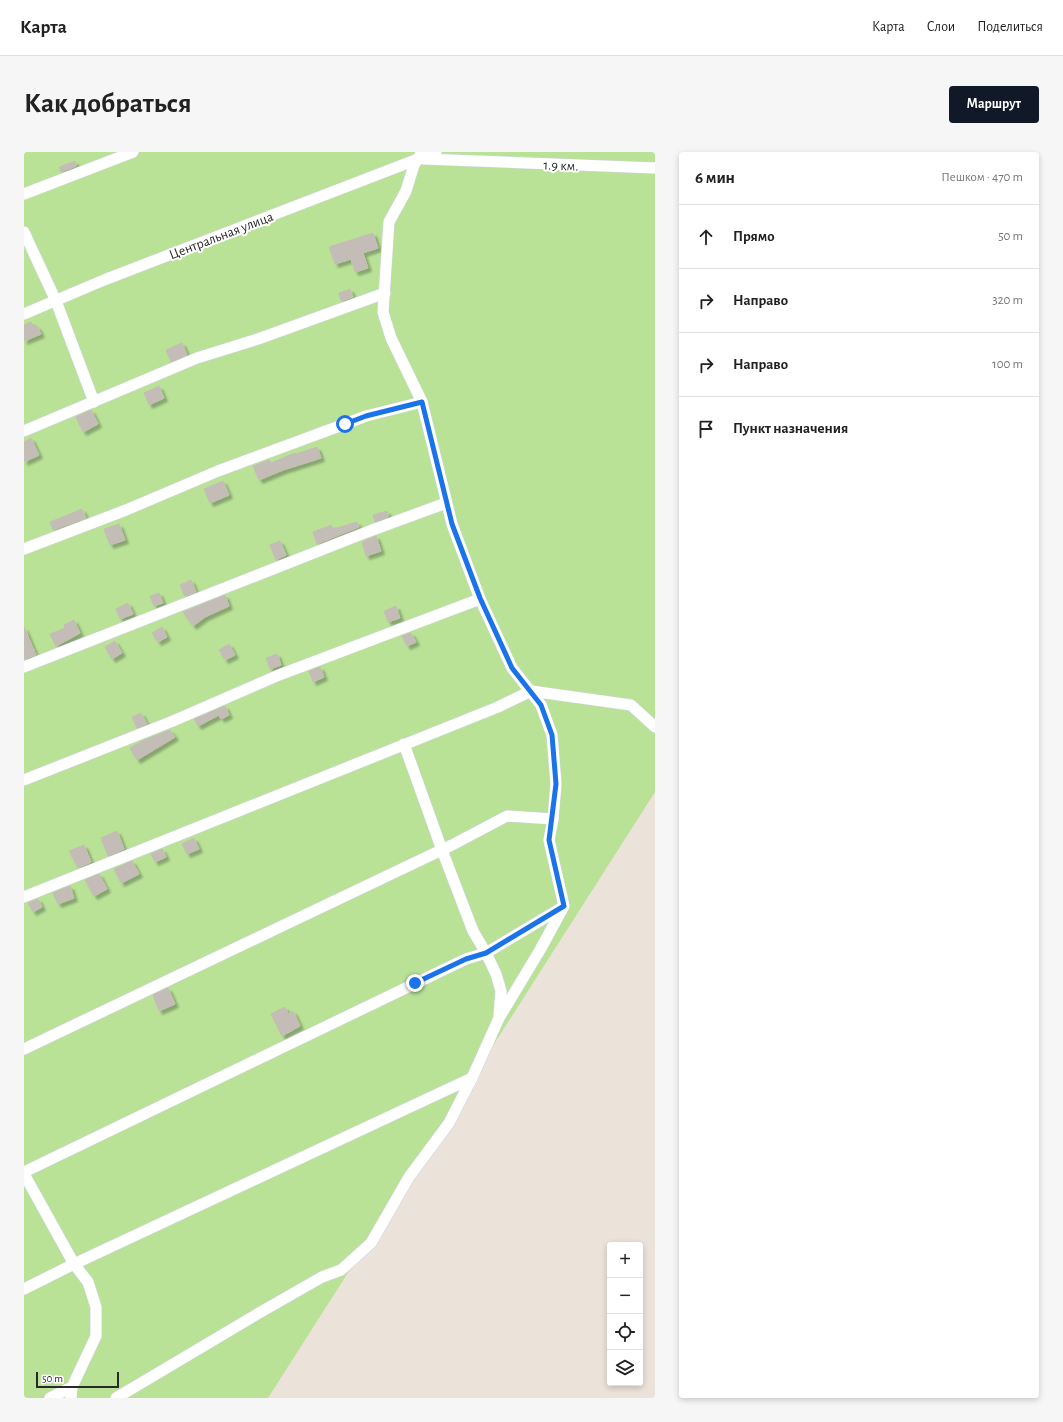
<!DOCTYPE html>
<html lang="ru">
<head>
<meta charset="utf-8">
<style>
  :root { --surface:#fff; --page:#f6f6f6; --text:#222; --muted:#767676; --line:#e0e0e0; --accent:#111827 }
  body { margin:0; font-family:"Alegreya Sans",sans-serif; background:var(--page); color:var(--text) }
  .controls { position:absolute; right:12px; bottom:12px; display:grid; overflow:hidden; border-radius:4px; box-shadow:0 2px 6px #0003 }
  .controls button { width:36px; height:36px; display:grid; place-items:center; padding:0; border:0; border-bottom:1px solid var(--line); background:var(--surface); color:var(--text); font:20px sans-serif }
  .scale { position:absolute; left:12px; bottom:10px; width:83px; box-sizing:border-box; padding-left:4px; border:2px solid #292929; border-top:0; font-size:11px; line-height:14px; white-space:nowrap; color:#292929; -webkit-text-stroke:3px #fff; paint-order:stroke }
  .stop { position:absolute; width:12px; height:12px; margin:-9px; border:3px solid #1a73e8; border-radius:50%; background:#fff }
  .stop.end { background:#1a73e8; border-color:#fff; box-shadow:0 1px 4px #0008 }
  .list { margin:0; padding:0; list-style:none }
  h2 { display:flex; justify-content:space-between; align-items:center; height:52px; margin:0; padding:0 16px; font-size:17px }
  h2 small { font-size:13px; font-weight:400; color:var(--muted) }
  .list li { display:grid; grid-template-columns:26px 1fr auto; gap:12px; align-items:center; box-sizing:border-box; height:64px; padding:0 16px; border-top:1px solid var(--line) }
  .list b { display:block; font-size:15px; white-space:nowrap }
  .list em { font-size:13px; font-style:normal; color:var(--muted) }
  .icon { flex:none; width:22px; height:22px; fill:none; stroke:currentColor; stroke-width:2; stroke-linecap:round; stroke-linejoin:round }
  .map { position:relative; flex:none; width:631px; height:1246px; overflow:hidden; border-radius:4px }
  header { display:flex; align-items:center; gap:24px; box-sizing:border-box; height:56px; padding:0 20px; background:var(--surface); border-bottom:1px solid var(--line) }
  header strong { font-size:19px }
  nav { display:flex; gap:22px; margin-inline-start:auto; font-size:14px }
  .intro { display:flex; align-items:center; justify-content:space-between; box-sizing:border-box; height:96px; padding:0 24px }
  h1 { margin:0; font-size:28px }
  .button { padding:10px 18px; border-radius:4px; background:var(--accent); color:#fff; font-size:14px; font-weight:700 }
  main { display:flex; gap:24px; padding:0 24px }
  aside { flex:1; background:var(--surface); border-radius:4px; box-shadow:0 2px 6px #0003 }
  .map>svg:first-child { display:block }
</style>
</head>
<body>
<header>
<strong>Карта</strong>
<nav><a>Карта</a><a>Слои</a><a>Поделиться</a></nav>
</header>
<div class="intro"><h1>Как добраться</h1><a class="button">Маршрут</a></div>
<main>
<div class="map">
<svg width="631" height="1246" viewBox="0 0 631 1246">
  <defs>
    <filter id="shadow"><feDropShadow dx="3.5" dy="3.5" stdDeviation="1" flood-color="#0004"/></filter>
  </defs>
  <rect width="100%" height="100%" fill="#ebe2da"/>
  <path fill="#b9e297" d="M 0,0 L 631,0 L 631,640 L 244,1246 L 0,1246 Z"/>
  <g fill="#c3bcb7" stroke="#c6beb4" filter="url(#shadow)">
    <path d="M 51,9 L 52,14 L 37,20 L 35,15 Z"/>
    <path d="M 349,81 L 354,96 L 339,101 L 344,116 L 331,120 L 327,107 L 311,112 L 305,95 Z"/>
    <path d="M 326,137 L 329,145 L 317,149 L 315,141 Z"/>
    <path d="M 7,170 L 9,175 L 13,174 L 17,182 L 0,189 L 0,173 Z"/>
    <path d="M 158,191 L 163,203 L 147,210 L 142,198 Z"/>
    <path d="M 135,234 L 140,246 L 125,253 L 120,241 Z"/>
    <path d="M 67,258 L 74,272 L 59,280 L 52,265 Z"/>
    <path d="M 7,286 L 15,303 L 0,310 L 0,290 Z"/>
    <path d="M 293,295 L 297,306 L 259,318 L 235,328 L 229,314 L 245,308 L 247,311 L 271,301 L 272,302 Z"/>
    <path d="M 199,329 L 205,343 L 186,351 L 180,337 Z"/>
    <path d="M 58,357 L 62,366 L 29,378 L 26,370 Z"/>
    <path d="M 363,359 L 364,365 L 351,370 L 349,363 Z"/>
    <path d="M 333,370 L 335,375 L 293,392 L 289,380 L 307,373 L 309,377 Z"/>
    <path d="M 95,372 L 101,388 L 86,393 L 80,377 Z"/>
    <path d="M 352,384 L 357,399 L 342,404 L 338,390 Z"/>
    <path d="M 256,389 L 262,403 L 252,408 L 246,393 Z"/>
    <path d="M 167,428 L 172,440 L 161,444 L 156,433 Z"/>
    <path d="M 135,441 L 139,451 L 130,454 L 126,444 Z"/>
    <path d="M 201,443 L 205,454 L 181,465 L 169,474 L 159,460 Z"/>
    <path d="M 104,451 L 109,462 L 96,467 L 92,457 Z"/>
    <path d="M 372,454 L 376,466 L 364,470 L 360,459 Z"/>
    <path d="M 50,468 L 56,481 L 32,494 L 26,482 L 41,476 L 40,473 Z"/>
    <path d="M 0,475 L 12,503 L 0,507 Z"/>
    <path d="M 138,475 L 143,485 L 134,490 L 128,481 Z"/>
    <path d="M 387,481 L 392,490 L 383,494 L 378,484 Z"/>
    <path d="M 91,489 L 98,501 L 88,507 L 81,495 Z"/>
    <path d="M 205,492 L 211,503 L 201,508 L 195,498 Z"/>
    <path d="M 253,502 L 257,513 L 246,517 L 242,506 Z"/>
    <path d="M 296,515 L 300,525 L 289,530 L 285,519 Z"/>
    <path d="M 201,554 L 205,563 L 197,567 L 195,563 L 174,574 L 170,567 Z"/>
    <path d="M 117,561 L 123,572 L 113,576 L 108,565 Z"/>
    <path d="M 146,578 L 151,585 L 113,608 L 106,596 L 118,589 Z"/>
    <path d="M 93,679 L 100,697 L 84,704 L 77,686 Z"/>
    <path d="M 170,686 L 175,697 L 163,702 L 158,692 Z"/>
    <path d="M 60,693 L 67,710 L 54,716 L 45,699 Z"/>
    <path d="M 138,697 L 142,705 L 131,710 L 127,702 Z"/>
    <path d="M 108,709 L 115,722 L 97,731 L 90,717 Z"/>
    <path d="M 75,722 L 83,737 L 70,744 L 61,728 Z"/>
    <path d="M 46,734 L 50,746 L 34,752 L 29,741 Z"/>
    <path d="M 14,747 L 18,755 L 9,760 L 4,751 Z"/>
    <path d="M 144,836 L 151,852 L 135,859 L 129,843 Z"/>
    <path d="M 261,855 L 264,862 L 269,859 L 276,874 L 258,884 L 247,862 Z"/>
  </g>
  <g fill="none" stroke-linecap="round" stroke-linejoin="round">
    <defs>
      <g id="minor">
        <path d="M 398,0 L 390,13 L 382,39 L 365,70 L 359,160 L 367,186 L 398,250 L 428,372 L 456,447 L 488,516 L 517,553 L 528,583 L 532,632 L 529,667"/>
        <path d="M 400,7 L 631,16"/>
        <path d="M 0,42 L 109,0"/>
        <path d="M 0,80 L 32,149 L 70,250"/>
        <path d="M 0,162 L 80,128 L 412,0"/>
        <path d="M 0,279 L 173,206 L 234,187 L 361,141"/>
        <path d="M 0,397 L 102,358 L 194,319 L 321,272 L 342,264 L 398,250"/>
        <path d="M 0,515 L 343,380 L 422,351"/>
        <path d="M 380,592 L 418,698 L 449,779 L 462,801 L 472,822 L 477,839 L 475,863"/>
        <path d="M 0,628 L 149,569 L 255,523 L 456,447"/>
        <path d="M 0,745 L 474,555 L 507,539 L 607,553 L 631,575"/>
        <path d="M 0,897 L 428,693 L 483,664 L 529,667 L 525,688 L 540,754 L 516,798 L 475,866 L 448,926 L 425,971 L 385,1025 L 347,1091 L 317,1118 L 298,1125 L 235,1161 L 92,1246"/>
        <path d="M 0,1020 L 442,807 L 462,801 L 539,755"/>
        <path d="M 0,1022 L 50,1112 L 64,1130 L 72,1155 L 72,1184 L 48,1235 L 47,1246"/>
        <path d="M 0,1137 L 50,1112 L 448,926"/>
        <path d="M 26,1246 L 48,1235"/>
      </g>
    </defs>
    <use href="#minor" stroke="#d0d5e2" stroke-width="12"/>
    <use href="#minor" stroke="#fff" stroke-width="11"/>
  </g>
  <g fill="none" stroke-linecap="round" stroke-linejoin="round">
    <path stroke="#1a73e8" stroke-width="5" d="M 321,272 L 342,264 L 398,250 L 428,372 L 456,446 L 488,516 L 517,553 L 528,583 L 532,632 L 525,688 L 540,754 L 462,801 L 442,807 L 391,831"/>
  </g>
  <g text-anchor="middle" stroke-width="4" stroke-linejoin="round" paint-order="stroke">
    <g font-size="14" fill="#292929" stroke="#fff">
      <text transform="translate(537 13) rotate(2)" y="5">1.9 км.</text>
      <text transform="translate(197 83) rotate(-21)" y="5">Центральная улица</text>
    </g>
  </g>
</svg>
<div class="controls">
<button>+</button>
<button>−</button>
<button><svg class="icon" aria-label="locate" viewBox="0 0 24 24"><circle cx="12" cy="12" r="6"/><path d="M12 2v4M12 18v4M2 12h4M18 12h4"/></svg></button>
<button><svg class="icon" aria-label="layers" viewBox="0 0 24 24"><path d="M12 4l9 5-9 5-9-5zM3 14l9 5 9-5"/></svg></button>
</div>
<div class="scale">50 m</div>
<div class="stop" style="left:321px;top:272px"></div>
<div class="stop end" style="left:391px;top:831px"></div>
</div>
<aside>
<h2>6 мин<small>Пешком · 470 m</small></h2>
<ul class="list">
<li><svg class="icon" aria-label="ahead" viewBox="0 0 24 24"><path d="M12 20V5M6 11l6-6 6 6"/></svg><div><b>Прямо</b></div><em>50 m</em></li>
<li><svg class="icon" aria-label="right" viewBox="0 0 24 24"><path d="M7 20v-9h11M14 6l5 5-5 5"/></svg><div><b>Направо</b></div><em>320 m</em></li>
<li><svg class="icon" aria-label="right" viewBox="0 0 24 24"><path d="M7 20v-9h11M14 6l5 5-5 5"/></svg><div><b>Направо</b></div><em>100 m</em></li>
<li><svg class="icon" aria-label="arrive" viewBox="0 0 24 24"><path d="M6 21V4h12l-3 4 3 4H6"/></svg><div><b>Пункт назначения</b></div></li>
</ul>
</aside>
</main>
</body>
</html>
